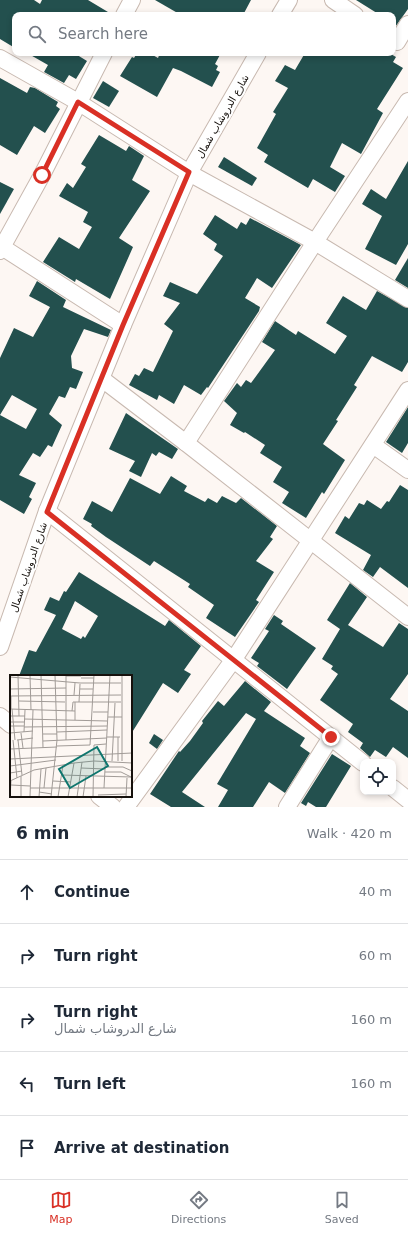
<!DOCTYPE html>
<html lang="en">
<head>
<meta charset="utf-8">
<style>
  :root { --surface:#fff; --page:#f2f2f3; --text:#1f2937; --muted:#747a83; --line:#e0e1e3; --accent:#d93025 }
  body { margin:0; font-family:"DejaVu Sans",Cairo,sans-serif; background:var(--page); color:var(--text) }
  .controls { position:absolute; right:12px; bottom:12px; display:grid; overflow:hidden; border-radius:8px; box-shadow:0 2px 6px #0003 }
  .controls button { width:36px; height:36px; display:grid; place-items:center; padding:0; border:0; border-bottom:1px solid var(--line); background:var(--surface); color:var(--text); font:20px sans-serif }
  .stop { position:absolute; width:12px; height:12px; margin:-9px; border:3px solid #d93025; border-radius:50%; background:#fff }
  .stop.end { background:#d93025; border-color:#fff; box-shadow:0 1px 4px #0008 }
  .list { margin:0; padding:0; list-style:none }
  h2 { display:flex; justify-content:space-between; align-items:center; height:52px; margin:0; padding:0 16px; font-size:17px }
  h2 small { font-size:13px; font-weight:400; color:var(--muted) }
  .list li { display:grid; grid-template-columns:26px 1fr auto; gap:12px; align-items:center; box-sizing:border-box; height:64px; padding:0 16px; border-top:1px solid var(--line) }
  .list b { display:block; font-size:15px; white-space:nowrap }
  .list p { margin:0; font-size:13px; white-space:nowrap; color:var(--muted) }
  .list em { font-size:13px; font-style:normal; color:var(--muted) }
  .icon { flex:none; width:22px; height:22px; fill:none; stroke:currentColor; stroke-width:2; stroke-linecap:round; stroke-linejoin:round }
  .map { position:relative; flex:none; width:408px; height:807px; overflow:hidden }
  .search { position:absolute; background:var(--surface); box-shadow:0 2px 6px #0003; left:12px; right:12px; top:12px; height:44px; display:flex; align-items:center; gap:10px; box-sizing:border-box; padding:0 14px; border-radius:8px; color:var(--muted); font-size:15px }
  .sheet { height:372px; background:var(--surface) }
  nav { display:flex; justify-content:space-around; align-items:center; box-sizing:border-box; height:56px; border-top:1px solid var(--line); background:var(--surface); font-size:11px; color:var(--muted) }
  nav a { display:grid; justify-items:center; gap:2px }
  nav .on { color:var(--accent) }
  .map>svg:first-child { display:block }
</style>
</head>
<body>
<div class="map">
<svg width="408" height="807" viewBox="0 0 408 807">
  <rect width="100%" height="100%" fill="#fdf7f3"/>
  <g fill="#23504e" fill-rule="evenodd">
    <path d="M 0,0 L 34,0 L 40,4 L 42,0 L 88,0 L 113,15 L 15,15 L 15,48 L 0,39 Z"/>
    <path d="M 155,0 L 251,0 L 243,15 L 181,15 Z"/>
    <path d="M 356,0 L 408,0 L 408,9 L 393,30 L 393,15 L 380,15 Z"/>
    <path d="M 27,53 L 74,53 L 87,61 L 76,79 L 69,75 L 64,83 L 44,72 L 48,65 Z"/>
    <path d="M 137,53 L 149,53 L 158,58 L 160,53 L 221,53 L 215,64 L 218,66 L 216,70 L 220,72 L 212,87 L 181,71 L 173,68 L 157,97 L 120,76 L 132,57 L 134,58 Z"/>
    <path d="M 305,53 L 389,53 L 396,57 L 393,62 L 403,68 L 377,109 L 383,113 L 361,154 L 342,143 L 330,167 L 345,176 L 335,192 L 313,179 L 308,188 L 264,162 L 268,155 L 257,148 L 276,114 L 273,112 L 288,88 L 275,81 L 285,65 L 295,70 Z"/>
    <path d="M 0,78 L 27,93 L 30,87 L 35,88 L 58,102 L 56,106 L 60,109 L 45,133 L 34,126 L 17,155 L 0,145 Z"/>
    <path d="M 103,81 L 119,91 L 109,107 L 93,98 Z"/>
    <path d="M 99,135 L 126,151 L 129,146 L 144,156 L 132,180 L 150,191 L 119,238 L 133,247 L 110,299 L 76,279 L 75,282 L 43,262 L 59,237 L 79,249 L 92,227 L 83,222 L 88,212 L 59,196 L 67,183 L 73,188 L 86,167 L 81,164 Z"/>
    <path d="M 224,157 L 257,178 L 252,186 L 218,167 Z"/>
    <path d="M 408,161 L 408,244 L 396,265 L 365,249 L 382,216 L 362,204 L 371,189 L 386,199 Z"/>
    <path d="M 0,182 L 14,189 L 0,214 Z"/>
    <path d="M 215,215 L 237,229 L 241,222 L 246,225 L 250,218 L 301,245 L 272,288 L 257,278 L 245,298 L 260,307 L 259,311 L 208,388 L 207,387 L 201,395 L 184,385 L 174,404 L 159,395 L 157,400 L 129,385 L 135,374 L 139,376 L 144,368 L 153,372 L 173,331 L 164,324 L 180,303 L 163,296 L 170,282 L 197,294 L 223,256 L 214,250 L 217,244 L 203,234 Z"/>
    <path d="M 408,258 L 408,288 L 395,280 Z"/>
    <path d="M 37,281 L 66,300 L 63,307 L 111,330 L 108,337 L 84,329 L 71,356 L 72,368 L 83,372 L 76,389 L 70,387 L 65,398 L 59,396 L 49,414 L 62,425 L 52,447 L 48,445 L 40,457 L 33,453 L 19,475 L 36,483 L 29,497 L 32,499 L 24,514 L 0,500 L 0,358 L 14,328 L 33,337 L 50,307 L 29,296 ZM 12,395 L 37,409 L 26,429 L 0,415 Z"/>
    <path d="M 377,291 L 408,308 L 408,362 L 402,372 L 372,356 L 354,385 L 357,387 L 336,420 L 338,421 L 323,444 L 345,460 L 324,494 L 322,492 L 306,518 L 282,503 L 289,492 L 273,482 L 282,467 L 260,453 L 265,445 L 245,432 L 244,433 L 230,425 L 237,413 L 224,401 L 237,383 L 241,387 L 246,380 L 251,383 L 275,350 L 262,342 L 275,321 L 296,335 L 298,331 L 335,354 L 347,336 L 326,323 L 343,296 L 366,310 Z"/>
    <path d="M 408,407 L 408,443 L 402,453 L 386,442 Z"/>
    <path d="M 126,413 L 178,449 L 172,459 L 159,452 L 156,456 L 152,453 L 141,477 L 129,471 L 135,461 L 109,449 Z"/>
    <path d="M 171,476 L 187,486 L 184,491 L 205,502 L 208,498 L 217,503 L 222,496 L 236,503 L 241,498 L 277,526 L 270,537 L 273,539 L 256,561 L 274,572 L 256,600 L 259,602 L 235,637 L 206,618 L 214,605 L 188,587 L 190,584 L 154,561 L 150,566 L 106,537 L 91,526 L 92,524 L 83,519 L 92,501 L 112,512 L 130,478 L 160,494 Z"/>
    <path d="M 400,485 L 408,490 L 408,588 L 380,567 L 373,577 L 363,570 L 371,555 L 335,533 L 345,516 L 349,519 L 359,503 L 364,505 L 367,500 L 381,509 L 387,501 L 389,502 Z"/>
    <path d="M 79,572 L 165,626 L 169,620 L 201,646 L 184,670 L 191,674 L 178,693 L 163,683 L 131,734 L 131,676 L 19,676 L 29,650 L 36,652 L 56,615 L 44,610 L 50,597 L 59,601 L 64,591 L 66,592 ZM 75,601 L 98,616 L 85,638 L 83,636 L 81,639 L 62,629 Z"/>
    <path d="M 350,583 L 367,597 L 348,625 L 383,647 L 399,623 L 408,629 L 408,674 L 390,699 L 408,711 L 408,758 L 393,747 L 386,757 L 375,750 L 370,757 L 360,748 L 363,743 L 348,732 L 353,724 L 320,700 L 338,674 L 331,669 L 333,666 L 322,659 L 340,629 L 327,620 Z"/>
    <path d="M 274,615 L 283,621 L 281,624 L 316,648 L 287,689 L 257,666 L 259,663 L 251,658 L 269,631 L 265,629 Z"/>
    <path d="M 245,681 L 271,702 L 264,711 L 305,738 L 300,746 L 310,753 L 285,793 L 269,782 L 253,807 L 218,807 L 228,790 L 217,784 L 256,719 L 246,713 L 182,792 L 205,807 L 171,807 L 150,794 L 179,751 L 180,752 L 190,741 L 203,723 L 202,721 L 218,701 L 224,706 Z"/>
    <path d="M 154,734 L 163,740 L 157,749 L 149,743 Z"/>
    <path d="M 332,754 L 351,766 L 326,807 L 316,807 L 308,802 L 306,806 L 301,803 Z"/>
  </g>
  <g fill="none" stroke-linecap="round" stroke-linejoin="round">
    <defs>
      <g id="minor">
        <path d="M 333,0 L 355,15"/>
        <path d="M 124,15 L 132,0"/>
        <path d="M 280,15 L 289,0"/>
        <path d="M 397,42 L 408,24"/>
        <path d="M 0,58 L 78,102 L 189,173 L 315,242 L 408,299"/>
        <path d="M 2,247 L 123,325"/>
        <path d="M 0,251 L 42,175 L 104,53"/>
        <path d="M 102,379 L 186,443 L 408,617"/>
        <path d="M 186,443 L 315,242 L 408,101"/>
        <path d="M 373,445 L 408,470"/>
        <path d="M 47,511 L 363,763"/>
        <path d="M 0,647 L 47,511 L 123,325 L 189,173 L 258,53"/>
        <path d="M 0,716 L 11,725"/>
        <path d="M 393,788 L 408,800"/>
        <path d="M 99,796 L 113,807"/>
        <path d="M 126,807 L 234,659 L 408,390"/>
        <path d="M 287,807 L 331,737"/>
      </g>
    </defs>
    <use href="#minor" stroke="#c8b9b0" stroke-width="18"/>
    <use href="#minor" stroke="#fff" stroke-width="16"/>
  </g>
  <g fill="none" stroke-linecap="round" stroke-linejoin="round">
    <path stroke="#d93025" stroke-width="5" d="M 42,175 L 78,102 L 189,172 L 123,325 L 47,512 L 331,737"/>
  </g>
  <g text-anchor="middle" stroke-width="4" stroke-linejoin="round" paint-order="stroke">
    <g font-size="10" fill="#16110d" stroke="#fff">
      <text transform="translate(222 116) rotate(-60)" y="4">شارع الدروشاب شمال</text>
      <text transform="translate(28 567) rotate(-71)" y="4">شارع الدروشاب شمال</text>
    </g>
  </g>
  <g transform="translate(10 675)">
    <rect width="122" height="122" fill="#fdf7f3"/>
    <path fill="none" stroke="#a19b97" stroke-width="1" d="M 8,0 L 9,41M 20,0 L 21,35M 31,0 L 33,73M 112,0 L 112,86M 56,1 L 71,1M 0,2 L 70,8 L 111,8M 71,3 L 84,3M 0,14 L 56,13M 70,14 L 83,14M 64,20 L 65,8M 0,21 L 111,20M 9,26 L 55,27M 69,27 L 70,9M 0,34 L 65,36M 1,34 L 1,21M 2,34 L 5,65M 62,36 L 63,27 L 111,27M 83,37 L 98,37M 0,41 L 15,41M 98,42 L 112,42M 14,44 L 97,46M 65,45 L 65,27M 0,47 L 14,47M 0,51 L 14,51M 14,52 L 97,51M 14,57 L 15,35M 47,57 L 97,55M 0,58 L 23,56M 11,58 L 13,73M 33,59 L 47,59M 97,62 L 110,62M 3,65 L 7,103M 7,65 L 23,63M 8,65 L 12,100M 56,65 L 56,0M 33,66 L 97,63M 80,70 L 84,0M 84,70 L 96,69M 47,71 L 80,70M 0,74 L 47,72M 0,84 L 122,78M 102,86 L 105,28M 108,86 L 108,62M 0,91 L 46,85M 95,92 L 113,92 L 122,96M 71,93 L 95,94M 95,97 L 111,97 L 121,102M 0,98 L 12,96M 52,100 L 121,102M 11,101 L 11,122M 0,106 L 24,95 L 64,88 L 84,86 L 122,88M 43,106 L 61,107M 1,110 L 20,111M 20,113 L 122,113M 34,113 L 36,93M 94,113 L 100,0M 29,117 L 42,119M 88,120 L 116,119M 0,122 L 1,106M 20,122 L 23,35M 29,122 L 31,94M 41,122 L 47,65 L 45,0M 48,122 L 53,90M 58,122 L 64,88M 67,122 L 72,87M 73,122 L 76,101M 83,122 L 84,70M 116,122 L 117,103"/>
    <path fill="#0f766e" fill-opacity="0.15" stroke="#0f766e" stroke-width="2" d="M 87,72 L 98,91 L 60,113 L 49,94 Z"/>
    <rect width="122" height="122" fill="none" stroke="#16110d" stroke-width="2"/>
  </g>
</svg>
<div class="controls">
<button><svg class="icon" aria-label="locate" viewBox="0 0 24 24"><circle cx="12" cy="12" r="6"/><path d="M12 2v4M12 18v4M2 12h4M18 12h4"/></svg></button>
</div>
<div class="stop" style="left:42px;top:175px"></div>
<div class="stop end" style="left:331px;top:737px"></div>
<div class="search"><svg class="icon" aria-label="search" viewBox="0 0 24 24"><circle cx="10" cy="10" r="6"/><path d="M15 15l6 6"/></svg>Search here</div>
</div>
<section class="sheet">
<h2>6 min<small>Walk · 420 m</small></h2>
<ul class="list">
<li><svg class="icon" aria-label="ahead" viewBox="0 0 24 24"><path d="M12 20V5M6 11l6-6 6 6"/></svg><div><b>Continue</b></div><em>40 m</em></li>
<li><svg class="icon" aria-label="right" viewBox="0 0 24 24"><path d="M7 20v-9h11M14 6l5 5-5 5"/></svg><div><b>Turn right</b></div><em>60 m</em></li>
<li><svg class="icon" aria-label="right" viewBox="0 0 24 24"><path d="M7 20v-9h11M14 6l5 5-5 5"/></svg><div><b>Turn right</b><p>شارع الدروشاب شمال</p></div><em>160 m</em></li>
<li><svg class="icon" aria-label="left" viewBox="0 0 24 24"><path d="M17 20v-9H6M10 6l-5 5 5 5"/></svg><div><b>Turn left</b></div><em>160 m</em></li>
<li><svg class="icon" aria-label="arrive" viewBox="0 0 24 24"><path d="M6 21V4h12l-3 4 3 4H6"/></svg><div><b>Arrive at destination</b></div></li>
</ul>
</section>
<nav>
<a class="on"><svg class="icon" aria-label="map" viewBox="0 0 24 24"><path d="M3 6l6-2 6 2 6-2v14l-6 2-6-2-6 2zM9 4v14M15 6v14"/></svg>Map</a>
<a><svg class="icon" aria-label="directions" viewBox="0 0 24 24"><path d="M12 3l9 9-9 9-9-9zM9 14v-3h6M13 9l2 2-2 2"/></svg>Directions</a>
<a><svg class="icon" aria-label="saved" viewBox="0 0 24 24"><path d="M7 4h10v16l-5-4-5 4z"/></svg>Saved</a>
</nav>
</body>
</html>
